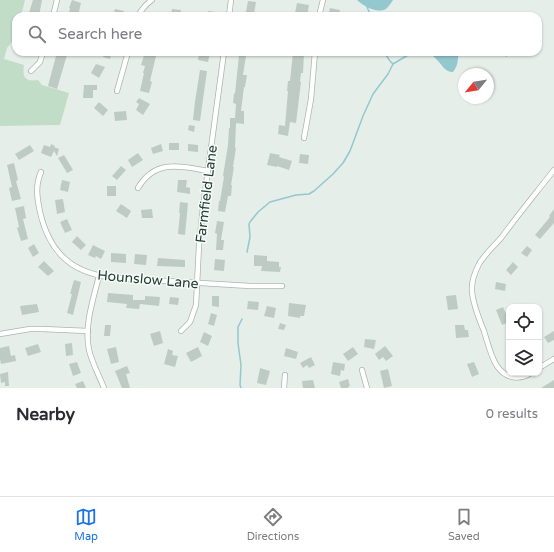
<!DOCTYPE html>
<html lang="en">
<head>
<meta charset="utf-8">
<style>
  :root { --surface:#fff; --page:#f7f7f7; --text:#2b2b33; --muted:#7c7c81; --line:#e1e1e2; --accent:#1a73e8 }
  body { margin:0; font-family:"Varela Round",sans-serif; background:var(--page); color:var(--text) }
  .controls { position:absolute; right:12px; bottom:12px; display:grid; overflow:hidden; border-radius:8px; box-shadow:0 1px 3px #0004 }
  .controls button { width:36px; height:36px; display:grid; place-items:center; padding:0; border:0; border-bottom:1px solid var(--line); background:var(--surface); color:var(--text); font:20px sans-serif }
  .compass { position:absolute; left:458px; top:68px; width:36px; height:36px; border-radius:50%; background:var(--surface); box-shadow:0 1px 3px #0004; rotate:240deg }
  .list { margin:0; padding:0; list-style:none }
  h2 { display:flex; justify-content:space-between; align-items:center; height:52px; margin:0; padding:0 16px; font-size:17px }
  h2 small { font-size:13px; font-weight:400; color:var(--muted) }
  .icon { flex:none; width:22px; height:22px; fill:none; stroke:currentColor; stroke-width:2; stroke-linecap:round; stroke-linejoin:round }
  .map { position:relative; flex:none; width:554px; height:388px; overflow:hidden }
  .search { position:absolute; background:var(--surface); box-shadow:0 1px 3px #0004; left:12px; right:12px; top:12px; height:44px; display:flex; align-items:center; gap:10px; box-sizing:border-box; padding:0 14px; border-radius:12px; color:var(--muted); font-size:15px }
  .sheet { height:108px; background:var(--surface) }
  nav { display:flex; justify-content:space-around; align-items:center; box-sizing:border-box; height:56px; border-top:1px solid var(--line); background:var(--surface); font-size:11px; color:var(--muted) }
  nav a { display:grid; justify-items:center; gap:2px }
  nav .on { color:var(--accent) }
  .map>svg:first-child { display:block }
</style>
</head>
<body>
<div class="map">
<svg width="554" height="388" viewBox="0 0 554 388">
  <rect width="100%" height="100%" fill="#e6eeea"/>
  <path fill="#c1ddc7" d="M 0,0 L 25,0 L 21,16 L 16,16 L 16,33 L 15,38 L 7,48 L 4,59 L 24,65 C 22,77 25,82 38,80 L 42,85 L 69,93 L 60,125 L 0,126 Z"/>
  <g fill="#93c8ce">
    <path d="M 357,0 L 393,0 C 391,3 389,6 387,8 C 379,15 363,6 357,0 Z"/>
    <path d="M 479,12 L 484,13 L 486,16 L 453,16 Z"/>
    <path d="M 429,52 L 459,52 C 457,61 459,64 453,72 C 445,72 443,66 438,61 C 435,58 432,55 429,52 Z"/>
  </g>
  <g fill="none" stroke-linecap="round" stroke-linejoin="round">
    <g stroke="#93c8ce" stroke-width="1.5">
      <path d="M 368,5 L 367,7 L 371,16"/>
      <path d="M 384,52 L 390,61 L 393,64"/>
      <path d="M 247,252 L 250,237 L 249,224 L 250,222 L 258,212 L 270,202 L 296,195 L 309,194 L 314,191 L 333,174 L 343,163 L 350,151 L 363,116 L 373,94 L 388,74 L 393,64 L 413,52"/>
      <path d="M 241,388 L 240,385 L 241,365 L 238,343 L 238,327 L 242,319"/>
    </g>
  </g>
  <g fill="#becbc5">
    <path d="M 33,0 L 42,0 L 39,16 L 28,16 Z"/>
    <path d="M 72,0 L 81,3 L 78,16 L 68,16 L 70,8 L 69,8 Z"/>
    <path d="M 248,1 L 256,2 L 254,14 L 246,12 Z"/>
    <path d="M 297,3 L 309,5 L 307,16 L 295,13 Z"/>
    <path d="M 330,8 L 340,10 L 339,16 L 328,16 Z"/>
    <path d="M 115,9 L 124,11 L 122,16 L 113,16 Z"/>
    <path d="M 172,9 L 181,10 L 180,16 L 171,16 Z"/>
    <path d="M 208,11 L 216,12 L 215,16 L 207,16 Z"/>
    <path d="M 57,52 L 67,55 L 57,89 L 48,86 Z"/>
    <path d="M 104,52 L 112,52 L 110,59 L 103,57 Z"/>
    <path d="M 145,52 L 157,52 L 150,81 L 152,82 L 149,93 L 140,91 L 144,73 L 143,73 L 145,66 L 141,65 Z"/>
    <path d="M 199,52 L 210,53 L 208,62 L 198,60 Z"/>
    <path d="M 293,52 L 304,53 L 303,73 L 301,73 L 300,82 L 301,82 L 296,123 L 290,122 L 288,136 L 278,134 L 279,125 L 285,126 L 288,91 L 287,91 L 288,81 L 290,81 Z"/>
    <path d="M 495,52 L 509,52 L 507,57 Z"/>
    <path d="M 239,55 L 246,56 L 243,75 L 247,75 L 245,87 L 244,87 L 241,111 L 244,111 L 244,124 L 236,123 L 235,148 L 236,148 L 233,167 L 234,167 L 231,185 L 232,185 L 231,196 L 228,196 L 225,212 L 218,211 L 219,201 L 220,201 L 224,177 L 223,176 L 228,145 L 229,128 L 230,128 L 230,118 L 235,118 L 236,104 L 233,103 L 234,93 L 235,94 Z"/>
    <path d="M 96,64 L 105,67 L 99,78 L 91,73 Z"/>
    <path d="M 200,70 L 207,71 L 200,121 L 193,120 L 195,101 Z"/>
    <path d="M 84,85 L 97,85 L 97,90 L 93,90 L 93,98 L 83,98 Z"/>
    <path d="M 139,98 L 150,104 L 143,115 L 136,110 L 139,104 L 136,102 Z"/>
    <path d="M 99,102 L 108,110 L 103,116 L 94,108 Z"/>
    <path d="M 126,111 L 127,120 L 115,121 L 114,112 Z"/>
    <path d="M 189,125 L 195,126 L 194,132 L 188,130 Z"/>
    <rect x="169" y="143" width="10" height="7"/>
    <path d="M 51,144 L 55,146 L 54,147 L 59,149 L 57,156 L 54,151 L 51,157 L 41,153 L 44,145 L 50,147 Z"/>
    <path d="M 161,144 L 163,151 L 153,154 L 151,148 Z"/>
    <path d="M 188,144 L 198,145 L 198,152 L 188,151 Z"/>
    <path d="M 30,145 L 34,151 L 19,160 L 15,154 Z"/>
    <path d="M 138,153 L 143,160 L 132,167 L 128,160 Z"/>
    <path d="M 270,153 L 280,155 L 279,157 L 292,161 L 289,170 L 277,166 L 277,167 L 267,165 Z"/>
    <path d="M 300,154 L 309,155 L 308,164 L 299,163 Z"/>
    <path d="M 64,155 L 73,170 L 67,173 L 58,158 Z"/>
    <path d="M 14,163 L 18,180 L 16,181 L 21,199 L 12,201 L 9,188 L 12,187 L 7,165 Z"/>
    <path d="M 121,166 L 126,170 L 117,180 L 112,176 Z"/>
    <path d="M 62,180 L 70,182 L 68,192 L 60,190 Z"/>
    <path d="M 178,180 L 187,180 L 186,187 L 190,188 L 190,194 L 177,192 Z"/>
    <rect x="107" y="186" width="9" height="10"/>
    <path d="M 63,199 L 65,212 L 57,214 L 55,200 Z"/>
    <path d="M 180,202 L 188,203 L 185,235 L 178,234 L 180,213 L 179,213 Z"/>
    <path d="M 121,204 L 131,211 L 127,218 L 116,211 Z"/>
    <path d="M 24,206 L 26,218 L 23,219 L 28,239 L 21,241 L 17,228 L 19,227 L 15,208 Z"/>
    <path d="M 152,209 L 153,218 L 142,218 L 141,210 Z"/>
    <path d="M 554,209 L 554,223 L 540,239 L 535,235 L 550,217 L 549,216 Z"/>
    <path d="M 67,219 L 72,230 L 65,233 L 60,222 Z"/>
    <path d="M 217,221 L 224,222 L 221,240 L 224,240 L 223,250 L 216,250 L 217,234 L 215,233 Z"/>
    <path d="M 77,236 L 86,245 L 81,250 L 72,242 Z"/>
    <path d="M 34,244 L 39,253 L 33,257 L 28,248 Z"/>
    <path d="M 93,245 L 105,251 L 101,259 L 96,256 L 95,258 L 88,255 Z"/>
    <path d="M 527,246 L 532,250 L 527,257 L 521,253 Z"/>
    <path d="M 111,253 L 126,254 L 126,263 L 111,262 Z"/>
    <path d="M 135,254 L 147,255 L 146,265 L 134,264 Z"/>
    <path d="M 254,255 L 267,256 L 267,261 L 279,262 L 279,267 L 281,267 L 280,272 L 261,271 L 262,266 L 254,266 Z"/>
    <path d="M 158,258 L 185,260 L 185,267 L 157,266 Z"/>
    <path d="M 215,259 L 225,260 L 224,271 L 214,270 Z"/>
    <path d="M 44,261 L 54,271 L 48,276 L 38,267 Z"/>
    <path d="M 513,262 L 518,267 L 511,275 L 506,270 Z"/>
    <path d="M 74,280 L 81,282 L 73,315 L 67,313 L 72,294 L 70,294 Z"/>
    <path d="M 496,282 L 506,284 L 505,291 L 495,289 Z"/>
    <path d="M 108,293 L 133,295 L 133,300 L 145,300 L 145,296 L 160,297 L 159,306 L 140,304 L 139,309 L 126,308 L 127,304 L 107,302 Z"/>
    <path d="M 456,295 L 458,309 L 448,310 L 446,296 Z"/>
    <path d="M 212,296 L 219,296 L 219,307 L 212,306 Z"/>
    <path d="M 170,297 L 179,298 L 178,305 L 169,304 Z"/>
    <path d="M 248,301 L 259,302 L 258,310 L 247,309 Z"/>
    <path d="M 289,303 L 306,305 L 304,316 L 300,316 L 300,318 L 288,316 Z"/>
    <path d="M 37,304 L 39,312 L 22,315 L 20,306 Z"/>
    <path d="M 267,306 L 276,308 L 274,318 L 264,316 Z"/>
    <path d="M 503,307 L 506,314 L 509,313 L 509,322 L 502,325 L 496,310 Z"/>
    <path d="M 211,313 L 217,315 L 214,326 L 208,324 Z"/>
    <path d="M 280,323 L 286,325 L 284,330 L 278,329 Z"/>
    <path d="M 105,325 L 111,325 L 110,336 L 104,336 Z"/>
    <path d="M 455,325 L 464,325 L 465,330 L 468,330 L 469,337 L 456,338 Z"/>
    <path d="M 160,331 L 163,343 L 154,346 L 150,334 Z"/>
    <path d="M 554,331 L 554,340 L 548,343 L 544,337 Z"/>
    <path d="M 204,332 L 212,336 L 208,346 L 200,342 Z"/>
    <path d="M 365,339 L 376,340 L 374,349 L 364,347 Z"/>
    <path d="M 72,343 L 73,355 L 66,356 L 65,344 Z"/>
    <path d="M 38,344 L 41,352 L 28,356 L 25,348 Z"/>
    <path d="M 9,346 L 11,356 L 15,355 L 16,361 L 1,364 L 0,359 L 0,348 Z"/>
    <path d="M 385,346 L 393,356 L 386,361 L 383,357 L 379,360 L 375,354 Z"/>
    <path d="M 116,347 L 119,362 L 111,364 L 107,349 Z"/>
    <path d="M 198,347 L 202,356 L 191,362 L 186,353 Z"/>
    <path d="M 353,347 L 358,354 L 348,361 L 343,354 Z"/>
    <path d="M 286,348 L 298,352 L 296,359 L 284,356 Z"/>
    <path d="M 168,349 L 173,351 L 172,355 L 178,356 L 175,367 L 164,364 Z"/>
    <path d="M 311,357 L 315,365 L 309,368 L 307,365 L 303,368 L 300,363 Z"/>
    <path d="M 77,362 L 81,373 L 73,376 L 69,364 Z"/>
    <path d="M 333,362 L 345,364 L 344,371 L 341,370 L 340,376 L 331,374 Z"/>
    <path d="M 474,362 L 479,374 L 472,377 L 467,364 Z"/>
    <path d="M 127,366 L 130,373 L 126,374 L 130,388 L 122,388 L 115,371 Z"/>
    <path d="M 260,368 L 270,371 L 266,385 L 257,383 Z"/>
    <path d="M 388,369 L 392,386 L 384,388 L 380,371 Z"/>
    <path d="M 8,372 L 9,386 L 5,386 L 5,382 L 1,383 L 0,374 Z"/>
    <path d="M 348,379 L 350,386 L 348,387 L 348,388 L 341,388 L 339,382 Z"/>
    <path d="M 313,380 L 315,388 L 303,388 L 302,381 Z"/>
    <path d="M 554,380 L 554,388 L 541,388 Z"/>
    <path d="M 83,381 L 86,388 L 77,388 L 75,384 Z"/>
  </g>
  <g fill="none" stroke-linecap="round" stroke-linejoin="round">
    <defs>
      <g id="minor">
        <path d="M 53,16 L 57,0"/>
        <path d="M 138,16 C 142,9 146,4 152,0"/>
        <path d="M 229,16 L 231,0"/>
        <path d="M 319,16 L 323,0"/>
        <path d="M 31,71 L 40,62 L 43,52"/>
        <path d="M 117,91 L 128,52"/>
        <path d="M 304,138 L 311,99 L 315,52"/>
        <path d="M 41,172 C 35,186 37,197 40,212 C 50,255 74,275 118,278 L 250,286 L 282,286"/>
        <path d="M 138,188 C 155,159 180,166 208,171"/>
        <path d="M 99,276 C 93,300 84,326 89,350 C 92,363 99,375 104,388"/>
        <path d="M 181,331 L 190,322 L 196,305 L 199,245 L 203,207 L 224,52"/>
        <path d="M 0,334 L 30,329 L 42,329 L 88,331"/>
        <path d="M 539,368 L 554,359"/>
        <path d="M 362,370 L 367,388"/>
        <path d="M 531,373 C 519,381 505,378 497,366 C 491,357 487,341 484,331 C 479,319 471,299 472,287 C 472,279 476,270 479,264 C 485,254 494,246 501,238 C 518,215 536,193 554,170"/>
        <path d="M 284,388 L 285,375"/>
      </g>
    </defs>
    <use href="#minor" stroke="#a9b6b0" stroke-width="6"/>
    <use href="#minor" stroke="#fff" stroke-width="4.5"/>
  </g>
  <g text-anchor="middle" stroke-width="3" stroke-linejoin="round" paint-order="stroke">
    <g font-size="14" fill="#263f36" stroke="#f6faf8">
      <text transform="translate(206 194) rotate(-83)" y="5">Farmfield Lane</text>
      <text transform="translate(148 279) rotate(5)" y="5">Hounslow Lane</text>
    </g>
  </g>
</svg>
<div class="controls">
<button><svg class="icon" aria-label="locate" viewBox="0 0 24 24"><circle cx="12" cy="12" r="6"/><path d="M12 2v4M12 18v4M2 12h4M18 12h4"/></svg></button>
<button><svg class="icon" aria-label="layers" viewBox="0 0 24 24"><path d="M12 4l9 5-9 5-9-5zM3 14l9 5 9-5"/></svg></button>
</div>
<svg class="compass" viewBox="-18 -18 36 36"><path d="M0-13l5 13h-10z" fill="#e53935"/><path d="M0 13l5-13h-10z" fill="#7c7c81"/></svg>
<div class="search"><svg class="icon" aria-label="search" viewBox="0 0 24 24"><circle cx="10" cy="10" r="6"/><path d="M15 15l6 6"/></svg>Search here</div>
</div>
<section class="sheet">
<h2>Nearby<small>0 results</small></h2>
<ul class="list">
</ul>
</section>
<nav>
<a class="on"><svg class="icon" aria-label="map" viewBox="0 0 24 24"><path d="M3 6l6-2 6 2 6-2v14l-6 2-6-2-6 2zM9 4v14M15 6v14"/></svg>Map</a>
<a><svg class="icon" aria-label="directions" viewBox="0 0 24 24"><path d="M12 3l9 9-9 9-9-9zM9 14v-3h6M13 9l2 2-2 2"/></svg>Directions</a>
<a><svg class="icon" aria-label="saved" viewBox="0 0 24 24"><path d="M7 4h10v16l-5-4-5 4z"/></svg>Saved</a>
</nav>
</body>
</html>
